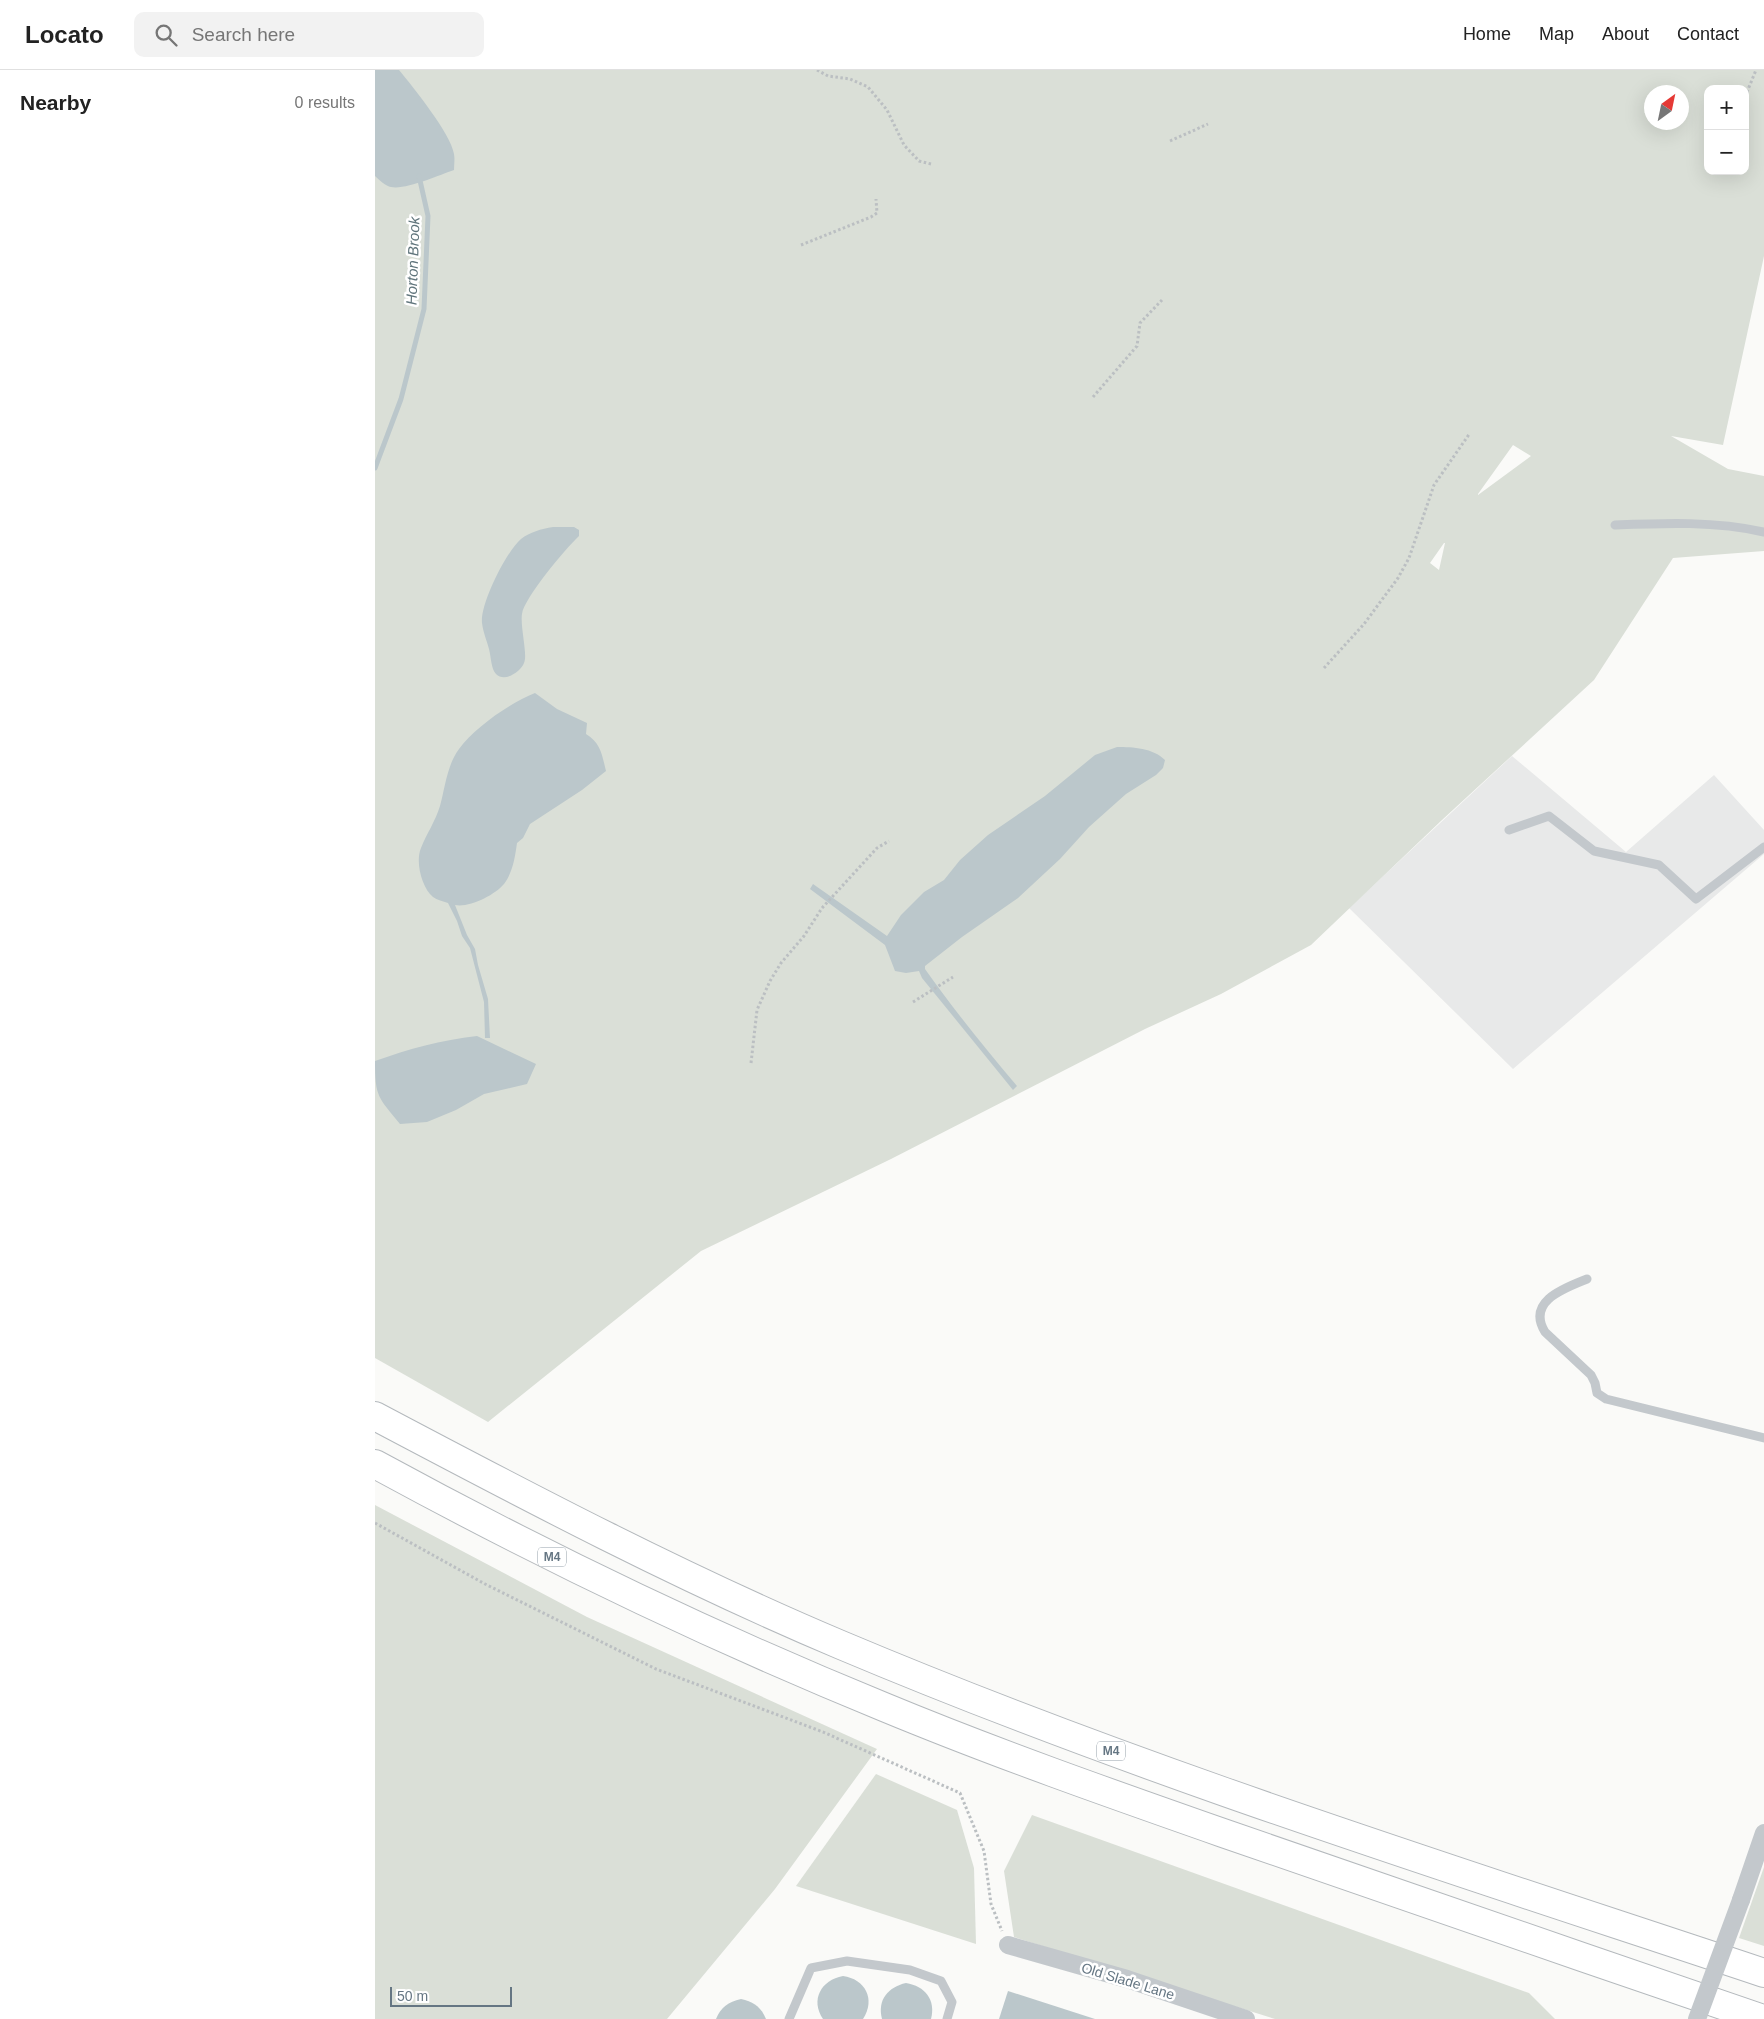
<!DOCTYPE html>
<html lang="en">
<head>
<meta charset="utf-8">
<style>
  :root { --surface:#fff; --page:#f2f2f2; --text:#222; --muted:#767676; --line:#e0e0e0 }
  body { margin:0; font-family:Arial,sans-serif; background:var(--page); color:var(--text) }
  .controls { position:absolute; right:15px; top:15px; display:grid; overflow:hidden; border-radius:10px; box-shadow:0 5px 20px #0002 }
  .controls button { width:45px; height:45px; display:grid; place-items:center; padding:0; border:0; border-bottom:1px solid var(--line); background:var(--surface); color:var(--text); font:25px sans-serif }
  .compass { position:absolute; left:1269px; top:15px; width:45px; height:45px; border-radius:50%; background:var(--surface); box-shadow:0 5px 20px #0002; rotate:33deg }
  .scale { position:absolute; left:15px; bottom:12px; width:122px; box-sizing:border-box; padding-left:5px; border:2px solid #657683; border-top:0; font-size:14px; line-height:18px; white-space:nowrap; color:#657683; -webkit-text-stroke:4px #fff; paint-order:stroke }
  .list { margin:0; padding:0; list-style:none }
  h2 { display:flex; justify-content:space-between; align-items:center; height:65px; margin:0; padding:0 20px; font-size:21px }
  h2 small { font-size:16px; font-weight:400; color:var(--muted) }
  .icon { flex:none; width:28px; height:28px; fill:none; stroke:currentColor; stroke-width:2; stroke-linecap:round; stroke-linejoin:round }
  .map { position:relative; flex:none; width:1389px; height:1949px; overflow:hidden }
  header { display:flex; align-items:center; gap:30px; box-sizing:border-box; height:70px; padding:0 25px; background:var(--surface); border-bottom:1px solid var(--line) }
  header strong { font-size:24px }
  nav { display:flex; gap:28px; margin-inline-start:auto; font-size:18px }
  .search { width:350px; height:45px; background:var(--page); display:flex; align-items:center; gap:12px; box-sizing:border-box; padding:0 18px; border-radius:10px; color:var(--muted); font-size:19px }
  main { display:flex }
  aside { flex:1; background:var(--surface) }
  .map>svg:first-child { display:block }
</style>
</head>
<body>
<header>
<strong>Locato</strong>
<div class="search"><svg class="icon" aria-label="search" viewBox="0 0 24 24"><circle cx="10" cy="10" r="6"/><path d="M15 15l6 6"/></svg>Search here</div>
<nav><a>Home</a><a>Map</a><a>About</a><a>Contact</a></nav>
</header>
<main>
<aside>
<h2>Nearby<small>0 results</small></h2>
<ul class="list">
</ul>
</aside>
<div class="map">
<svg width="1389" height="1949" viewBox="0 0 1389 1949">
  <rect width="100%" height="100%" fill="#fafaf8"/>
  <path fill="#e8e9e9" d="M 1137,686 L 1251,782 L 1339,705 L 1389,760 L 1389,784 L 1138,999 L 974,838 Z"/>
  <g fill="#dadfd7" fill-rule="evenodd">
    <path d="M 0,0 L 1389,0 L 1389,186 L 1348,375 L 1296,366 L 1353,399 L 1389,406 L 1389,481 L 1298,488 L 1219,610 L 1067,750 L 936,875 L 846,924 L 770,959 L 516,1089 L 326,1181 L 113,1352 L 0,1288 ZM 1333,19 L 1370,19 L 1370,101 L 1333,101 ZM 1276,22 L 1306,22 L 1306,52 L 1276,52 ZM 1138,375 L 1156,386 L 1103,425 L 1103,424 ZM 1069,473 L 1070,473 L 1064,500 L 1055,493 Z"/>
    <path d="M 0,1435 L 212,1547 L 502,1679 L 400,1819 L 292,1949 L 0,1949 Z"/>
    <path d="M 501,1704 L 582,1740 L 599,1798 L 601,1874 L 421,1816 Z"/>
    <path d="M 657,1745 L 1154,1923 L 1180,1949 L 900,1949 L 639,1867 L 629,1801 Z"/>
    <path d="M 1389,1797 L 1389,1876 L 1364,1868 Z"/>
  </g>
  <g fill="#bbc7cb">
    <path d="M 0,0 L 24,0 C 38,17 76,64 79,84 C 80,89 79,95 79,100 C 64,105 31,120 16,117 C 11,116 4,110 0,106 Z"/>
    <path d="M 178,457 L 199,457 L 204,460 L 204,466 C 191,478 149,528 147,544 C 145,557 153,585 149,593 C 146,601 130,613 121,604 C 116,599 116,586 114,579 C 112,571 108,562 107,553 C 105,534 131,482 146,469 C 155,462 166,459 178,457 Z"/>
    <path d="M 160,623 L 182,639 L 212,653 L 211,664 C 226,673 227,685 231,701 L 207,720 L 155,754 L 148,768 L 142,773 C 140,787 138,802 129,814 C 120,825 94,838 80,835 L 92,865 L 100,879 L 103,895 L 113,929 L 115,968 L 110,968 L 109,932 L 95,878 L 87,866 L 82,851 L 73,833 C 68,831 62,830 58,827 C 47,818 40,792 46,778 C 52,763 60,752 65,736 C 70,718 72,695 84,679 C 100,657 135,633 160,623 Z"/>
    <path d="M 742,677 C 758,677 778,678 790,690 L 788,698 L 781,705 L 751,724 L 714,757 L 685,789 L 643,828 L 587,867 L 550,896 L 550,899 C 579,940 610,978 642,1016 L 638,1020 L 547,908 L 544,901 L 531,903 L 520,901 L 510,875 L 435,819 L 438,814 L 512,866 L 526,845 L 549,822 L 569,810 L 585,790 L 613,765 L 670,726 L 720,685 Z"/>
    <path d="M 102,966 L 161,994 L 152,1014 L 109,1024 L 81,1040 L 52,1052 L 25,1054 C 3,1027 0,1027 0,991 C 34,979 66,970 102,966 Z"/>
    <path d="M 468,1906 C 490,1909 501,1929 488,1949 L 448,1949 C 435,1930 446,1910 468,1906 Z"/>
    <path d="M 531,1913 C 550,1916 561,1930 556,1949 L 507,1949 C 502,1930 513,1917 531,1913 Z"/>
    <path d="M 633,1921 L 720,1949 L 624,1949 Z"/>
    <path d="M 366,1929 C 379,1932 386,1937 391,1949 L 341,1949 C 346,1937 353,1932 366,1929 Z"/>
  </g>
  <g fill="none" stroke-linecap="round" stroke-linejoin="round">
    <path stroke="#bbc7cb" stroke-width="5" d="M 0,398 L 26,329 L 49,239 L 53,146 L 44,106"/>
    <defs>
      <g id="motorway">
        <path d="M 0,1346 C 153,1427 307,1508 466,1575 C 767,1702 1080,1800 1389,1903"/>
        <path d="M 0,1394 C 165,1484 335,1566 509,1637 C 620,1683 734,1723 848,1763 C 1027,1826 1208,1887 1388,1949"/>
      </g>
    </defs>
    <use href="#motorway" stroke="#b4b9bd" stroke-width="30"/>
    <g stroke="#bbbfc2" stroke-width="3" stroke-dasharray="2.5 2.5" stroke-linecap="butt">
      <path d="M 442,0 L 453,6 L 475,9 L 493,17 L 512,40 L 529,75 L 544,91 L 556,94"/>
      <path d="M 1370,27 L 1381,0"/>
      <path d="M 795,71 L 833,54"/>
      <path d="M 426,175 L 496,147 L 502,143 L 501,129"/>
      <path d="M 718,327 L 762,276 L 765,253 L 787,230"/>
      <path d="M 949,598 L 989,554 L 1023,508 L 1034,488 L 1059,415 L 1095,363"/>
      <path d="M 538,932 L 578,907"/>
      <path d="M 376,993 L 382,940 L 395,911 L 406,893 L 429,866 L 447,838 L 502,778 L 514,771"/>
      <path d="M 0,1453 L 110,1514 L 281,1599 L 448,1662 L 585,1723 L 609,1781 L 616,1834 L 627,1861"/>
    </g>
    <g stroke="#c3c8cc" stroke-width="9">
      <path d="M 1240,455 C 1290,453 1340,451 1389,462"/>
      <path d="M 1134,760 L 1174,746 L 1219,781 L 1284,795 L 1321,829 L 1389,777"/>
      <path d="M 1212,1209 C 1190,1218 1151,1231 1170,1262 L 1216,1305 L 1220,1313 L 1222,1323 L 1231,1329 L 1389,1368"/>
      <path d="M 414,1949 L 436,1898 L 472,1891 L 535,1900 L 566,1911 L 577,1932 L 572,1949"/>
    </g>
    <g stroke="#c3c8cc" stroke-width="18">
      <path d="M 1366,1830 L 1389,1763"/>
      <path d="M 633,1875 L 752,1909 L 871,1949"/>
    </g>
    <use href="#motorway" stroke="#fff" stroke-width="28"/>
    <path stroke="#c3c8cc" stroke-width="18" d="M 1322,1949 L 1366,1830"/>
  </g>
  <g text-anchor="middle" stroke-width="5" stroke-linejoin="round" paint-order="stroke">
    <g fill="#fff" stroke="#939fa8" stroke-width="1">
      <rect x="163" y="1477.5" width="28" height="19" rx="4"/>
      <rect x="722" y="1671.5" width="28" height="19" rx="4"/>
    </g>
    <g font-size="12" font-weight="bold" fill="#657683">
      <text x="177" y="1491">M4</text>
      <text x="736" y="1685">M4</text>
    </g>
    <g font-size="14" fill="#657683" stroke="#fff">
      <text transform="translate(753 1911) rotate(17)" y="5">Old Slade Lane</text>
    </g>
    <g font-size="15" font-style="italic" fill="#60757c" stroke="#fff">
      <text transform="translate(38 191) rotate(-88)" y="5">Horton Brook</text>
    </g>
  </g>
</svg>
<div class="controls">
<button>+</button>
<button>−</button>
</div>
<svg class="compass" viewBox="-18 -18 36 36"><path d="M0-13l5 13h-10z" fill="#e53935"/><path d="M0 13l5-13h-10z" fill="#767676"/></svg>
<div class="scale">50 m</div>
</div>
</main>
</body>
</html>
